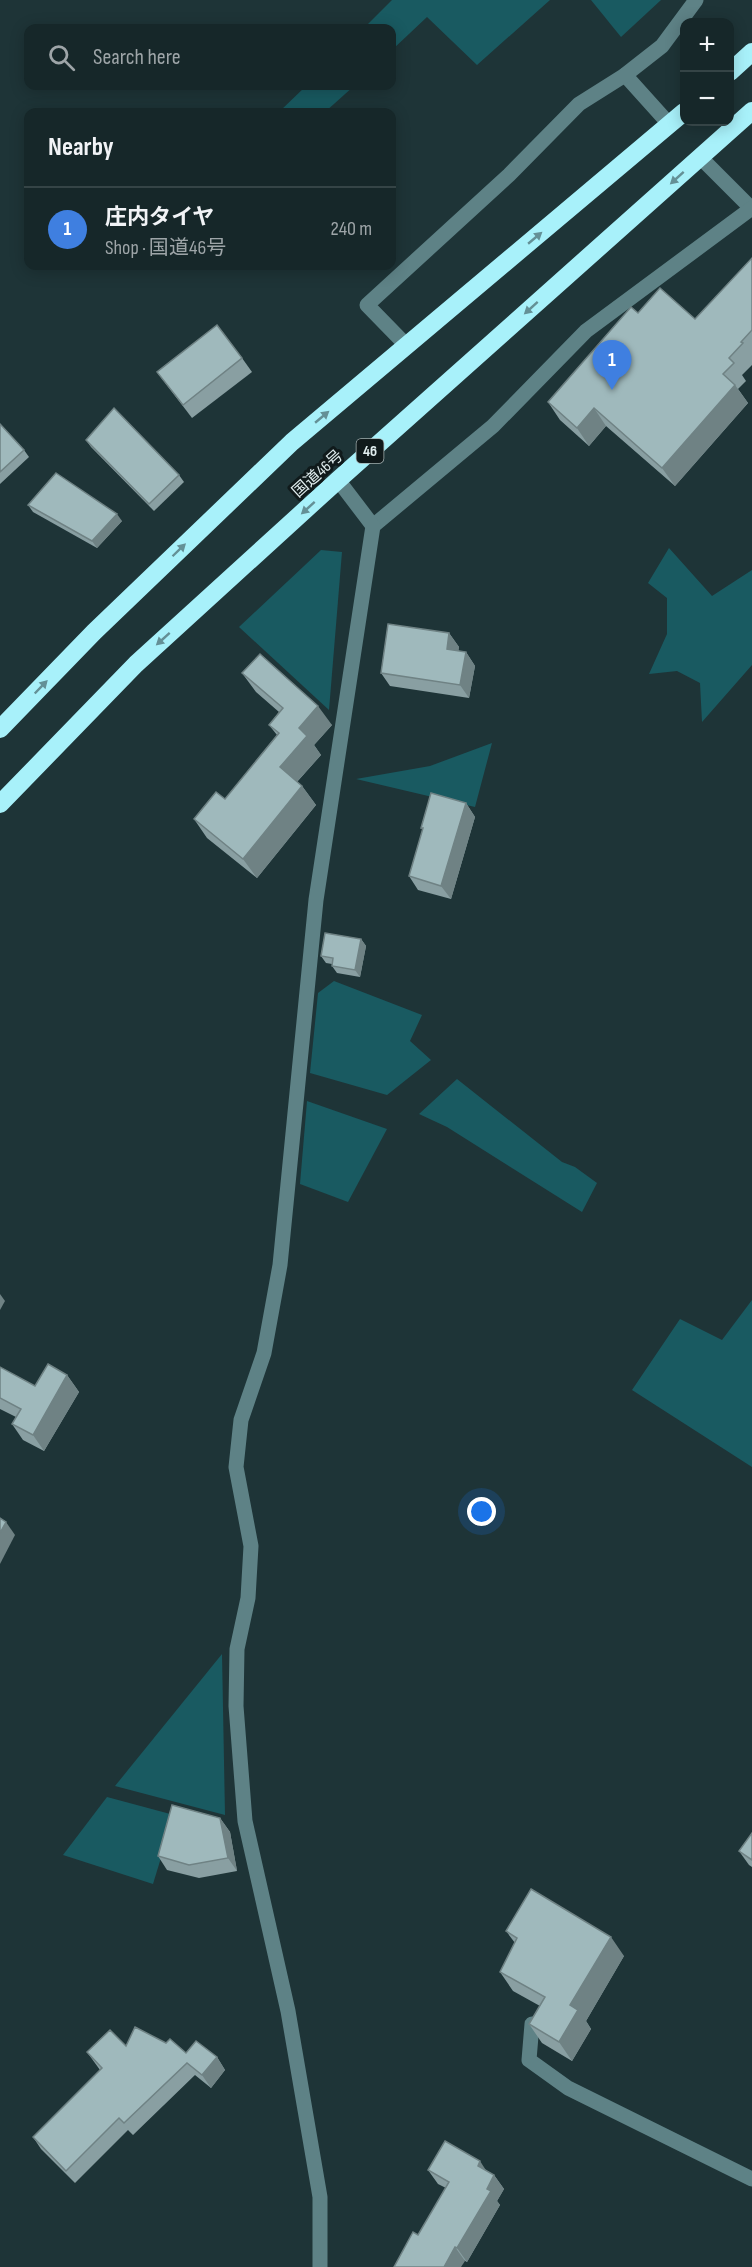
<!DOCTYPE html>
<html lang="en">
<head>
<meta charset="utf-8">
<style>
  :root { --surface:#162729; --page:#233335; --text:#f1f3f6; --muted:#9ea5a8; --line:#354446; --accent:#0b8043 }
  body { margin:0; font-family:"Sofia Sans Condensed","Noto Sans JP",sans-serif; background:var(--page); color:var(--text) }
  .controls { position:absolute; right:18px; top:18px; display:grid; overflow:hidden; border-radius:12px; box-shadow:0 3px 15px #0003 }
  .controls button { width:54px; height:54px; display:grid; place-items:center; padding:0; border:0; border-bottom:2px solid var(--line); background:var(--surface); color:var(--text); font:30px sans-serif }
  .you { position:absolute; left:482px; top:1512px; width:21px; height:21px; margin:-15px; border:4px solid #fff; border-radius:50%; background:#1a73e8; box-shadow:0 0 0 9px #1a73e833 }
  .badge { display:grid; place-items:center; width:39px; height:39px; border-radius:50%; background:var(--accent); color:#fff; font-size:20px; font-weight:700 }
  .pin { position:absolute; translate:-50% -50px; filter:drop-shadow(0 2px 3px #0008) }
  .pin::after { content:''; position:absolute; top:32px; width:21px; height:18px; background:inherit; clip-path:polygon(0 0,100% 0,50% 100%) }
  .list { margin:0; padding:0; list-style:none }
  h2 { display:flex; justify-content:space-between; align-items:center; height:78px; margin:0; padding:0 24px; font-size:26px }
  h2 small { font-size:20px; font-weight:400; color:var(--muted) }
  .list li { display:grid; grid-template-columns:39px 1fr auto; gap:18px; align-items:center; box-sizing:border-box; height:84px; padding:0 24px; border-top:2px solid var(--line) }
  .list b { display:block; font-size:22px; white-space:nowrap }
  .list p { margin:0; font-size:20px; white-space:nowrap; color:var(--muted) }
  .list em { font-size:20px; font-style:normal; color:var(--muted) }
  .icon { flex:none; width:33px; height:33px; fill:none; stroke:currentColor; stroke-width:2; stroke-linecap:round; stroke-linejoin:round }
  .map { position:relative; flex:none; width:752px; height:2267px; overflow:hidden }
  .search { position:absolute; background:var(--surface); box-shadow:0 3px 15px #0003; left:24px; top:24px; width:372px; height:66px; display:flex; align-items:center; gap:15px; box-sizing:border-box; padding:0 21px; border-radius:12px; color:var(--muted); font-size:22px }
  .panel { position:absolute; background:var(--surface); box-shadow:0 3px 15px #0003; left:24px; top:108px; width:372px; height:162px; border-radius:12px }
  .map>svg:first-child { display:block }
</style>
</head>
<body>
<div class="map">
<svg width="752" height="2267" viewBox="0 0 752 2267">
  <rect width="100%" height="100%" fill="#1e3437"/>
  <g fill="#195a61">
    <path d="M 392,0 L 550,0 L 477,65 L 427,17 L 392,50 L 392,28 L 364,28 Z"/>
    <path d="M 591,0 L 661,0 L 621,37 Z"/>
    <path d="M 306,86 L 354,86 L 325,112 L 279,112 Z"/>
    <path d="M 669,548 L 712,596 L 752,570 L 752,665 L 702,722 L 700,683 L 677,671 L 649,674 L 667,634 L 667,598 L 648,583 Z"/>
    <path d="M 321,550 L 342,552 L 329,710 L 239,627 Z"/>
    <path d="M 492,743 L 475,807 L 356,779 L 430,766 Z"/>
    <path d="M 334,981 L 422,1015 L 410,1041 L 431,1060 L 387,1095 L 310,1073 L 318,993 Z"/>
    <path d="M 457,1079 L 562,1162 L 575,1167 L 597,1183 L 582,1212 L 447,1127 L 419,1114 Z"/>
    <path d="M 307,1101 L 387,1129 L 348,1202 L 300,1184 Z"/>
    <path d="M 752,1300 L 752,1467 L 632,1390 L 680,1319 L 722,1340 Z"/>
    <path d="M 222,1654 L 225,1815 L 115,1786 Z"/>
    <path d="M 107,1797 L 174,1815 L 153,1884 L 63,1855 Z"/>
  </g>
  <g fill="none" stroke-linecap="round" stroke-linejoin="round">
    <g stroke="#5e8286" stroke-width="15">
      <path d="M 625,75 L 670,125"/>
      <path d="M 700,157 L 752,209"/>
      <path d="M 407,346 L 367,305 L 509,175 L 579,104 L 625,75 L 662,46 L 696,0"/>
      <path d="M 373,526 L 493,426 L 586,331 L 752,208"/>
      <path d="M 532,2024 L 529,2060 L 568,2088 L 752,2179"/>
      <path d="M 320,2267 L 320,2197 L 288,2011 L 245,1821 L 236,1706 L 237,1649 L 248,1598 L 251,1546 L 236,1467 L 241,1420 L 264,1353 L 280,1265 L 316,900 L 373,526 L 338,480"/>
    </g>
    <g stroke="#a8f1fa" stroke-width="18">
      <path d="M 730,72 L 752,52"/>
      <path d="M 0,729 L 94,632 L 292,442 L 684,112"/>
      <path d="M 0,804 L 136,664 L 338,480 L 752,111"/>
    </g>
  </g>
  <g fill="#899fa2">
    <path d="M 752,258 L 752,365 L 742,375 L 746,381 L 738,389 L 748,403 L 675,486 L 606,426 L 589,446 L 560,420 L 548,402 L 638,313 L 695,319 Z"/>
    <path d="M 242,358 L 252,372 L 192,418 L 157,372 Z"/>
    <path d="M 0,424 L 24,450 L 29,457 L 0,484 Z"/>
    <path d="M 86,440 L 179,475 L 184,482 L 154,511 L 91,447 Z"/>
    <path d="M 28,505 L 122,521 L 97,548 L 33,512 Z"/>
    <path d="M 449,633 L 459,647 L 458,651 L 466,652 L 475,666 L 469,698 L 390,686 L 381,673 Z"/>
    <path d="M 242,673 L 332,725 L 314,745 L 321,755 L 297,782 L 302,786 L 316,805 L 257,878 L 207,838 L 194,819 L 225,799 L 277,735 L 269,725 L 279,712 L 256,692 Z"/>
    <path d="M 466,803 L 475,817 L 451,899 L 418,890 L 409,876 L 423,830 L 421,828 Z"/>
    <path d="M 361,939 L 366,946 L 360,977 L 337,973 L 332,966 L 332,964 L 326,963 L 321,956 Z"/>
    <path d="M 0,1367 L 35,1386 L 67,1375 L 79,1392 L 44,1451 L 23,1440 L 12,1424 L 16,1417 L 0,1409 Z"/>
    <path d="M 220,1818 L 230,1832 L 237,1871 L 199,1878 L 167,1870 L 158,1856 Z"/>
    <path d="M 752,1833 L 752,1867 L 749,1865 L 739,1851 Z"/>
    <path d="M 506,1931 L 624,1956 L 586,2021 L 591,2029 L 572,2061 L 542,2043 L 529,2024 L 540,2006 L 513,1991 L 500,1972 L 515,1943 Z"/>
    <path d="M 166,2043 L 186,2053 L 217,2057 L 225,2070 L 211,2088 L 195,2075 L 133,2135 L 128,2130 L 75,2183 L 41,2149 L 33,2137 L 100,2070 L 87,2052 L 126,2046 Z"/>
    <path d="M 428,2170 L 487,2171 L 494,2175 L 504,2189 L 497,2201 L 500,2205 L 467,2262 L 418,2235 L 446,2188 L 438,2184 Z"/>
  </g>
  <g fill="#6f8284">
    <path d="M 735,385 L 748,403 L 675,486 L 662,468 Z"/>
    <path d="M 594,408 L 606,426 L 589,446 L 577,428 Z"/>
    <path d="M 117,514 L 122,521 L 97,548 L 92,541 Z"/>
    <path d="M 449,633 L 459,647 L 457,663 L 447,649 Z"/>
    <path d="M 466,652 L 475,666 L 469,698 L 460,685 Z"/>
    <path d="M 318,706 L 332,725 L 314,745 L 321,755 L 293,786 L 280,767 L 299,728 Z"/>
    <path d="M 302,786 L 316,805 L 257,878 L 243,859 Z"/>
    <path d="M 466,803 L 475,817 L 451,899 L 441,886 Z"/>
    <path d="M 361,939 L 366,946 L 360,977 L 355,970 Z"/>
    <path d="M 0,1294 L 5,1301 L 0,1310 Z"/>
    <path d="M 67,1375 L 79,1392 L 44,1451 L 33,1435 Z"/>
    <path d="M 6,1522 L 15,1535 L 0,1564 L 0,1533 Z"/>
    <path d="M 220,1818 L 230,1832 L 237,1871 L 228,1858 Z"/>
    <path d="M 611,1937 L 624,1956 L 586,2021 L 591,2029 L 572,2061 L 559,2042 L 570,2005 Z"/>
    <path d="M 217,2057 L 225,2070 L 211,2088 L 202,2075 Z"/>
    <path d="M 480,2161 L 489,2175 L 478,2166 Z"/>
    <path d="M 494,2175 L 504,2189 L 497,2201 L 500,2205 L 467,2262 L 457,2248 Z"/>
    <path d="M 455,2247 L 465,2261 L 461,2267 L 444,2267 Z"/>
  </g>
  <g fill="#9fb9bc" stroke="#6f8284" stroke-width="1.5">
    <path d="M 752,258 L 752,330 L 741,342 L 743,343 L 729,358 L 734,363 L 723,374 L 735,385 L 662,468 L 594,408 L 577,428 L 548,402 L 631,307 L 638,313 L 660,288 L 695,319 Z"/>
    <path d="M 217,325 L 242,358 L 183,405 L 157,372 Z"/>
    <path d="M 114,408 L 179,475 L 149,504 L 86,440 Z"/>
    <path d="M 0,424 L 24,450 L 0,472 Z"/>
    <path d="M 56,473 L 117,514 L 92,541 L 28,505 Z"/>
    <path d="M 388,624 L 449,633 L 447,649 L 466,652 L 460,685 L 381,673 Z"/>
    <path d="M 260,654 L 318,706 L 299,728 L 307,736 L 280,767 L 302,786 L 243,859 L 194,819 L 216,792 L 225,799 L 279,733 L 269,725 L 283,708 L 242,673 Z"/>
    <path d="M 431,793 L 466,803 L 441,886 L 409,876 L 423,828 L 421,828 Z"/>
    <path d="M 325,933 L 361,939 L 355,970 L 332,966 L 333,958 L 321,956 Z"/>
    <path d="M 48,1364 L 67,1375 L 33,1435 L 12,1424 L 21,1409 L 0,1398 L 0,1367 L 35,1386 Z"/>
    <path d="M 0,1518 L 6,1522 L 0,1533 Z"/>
    <path d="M 172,1805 L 220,1818 L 228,1858 L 189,1865 L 158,1856 Z"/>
    <path d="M 752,1833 L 752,1860 L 739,1851 Z"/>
    <path d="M 531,1889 L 611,1937 L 570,2005 L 578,2010 L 559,2042 L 529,2024 L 545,1997 L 500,1972 L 517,1938 L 506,1931 Z"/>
    <path d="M 135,2027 L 166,2043 L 170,2039 L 186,2053 L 196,2041 L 217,2057 L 202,2075 L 187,2063 L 124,2123 L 119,2118 L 66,2171 L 33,2137 L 102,2068 L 87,2052 L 110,2030 L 126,2046 Z"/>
    <path d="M 445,2141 L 480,2161 L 478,2166 L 494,2175 L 487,2189 L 491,2191 L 457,2248 L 455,2247 L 444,2267 L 394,2267 L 413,2232 L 418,2235 L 449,2182 L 428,2170 Z"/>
  </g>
  <defs><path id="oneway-solid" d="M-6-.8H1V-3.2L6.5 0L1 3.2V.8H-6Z" transform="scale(1.5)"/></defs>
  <g fill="#649096">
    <use href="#oneway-solid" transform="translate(677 178) rotate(138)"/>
    <use href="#oneway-solid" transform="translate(535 238) rotate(-40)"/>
    <use href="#oneway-solid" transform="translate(531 308) rotate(138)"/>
    <use href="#oneway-solid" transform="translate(322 417) rotate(-40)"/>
    <use href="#oneway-solid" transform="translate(308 508) rotate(138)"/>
    <use href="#oneway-solid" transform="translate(179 550) rotate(-44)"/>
    <use href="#oneway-solid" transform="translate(163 639) rotate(138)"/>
    <use href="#oneway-solid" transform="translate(41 687) rotate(-46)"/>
  </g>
  <g text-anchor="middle" stroke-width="6" stroke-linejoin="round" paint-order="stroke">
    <rect fill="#101a1b" stroke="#a2aeaf" stroke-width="1.5" x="356.5" y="439" width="27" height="24" rx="4.5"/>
    <g font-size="15" font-weight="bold" fill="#e1eeef">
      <text x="370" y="456">46</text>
    </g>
    <g font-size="16" fill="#e1eeef" stroke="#101a1b">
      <text transform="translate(317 473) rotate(-42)" y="6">国道46号</text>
    </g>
  </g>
</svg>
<div class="controls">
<button>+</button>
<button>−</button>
</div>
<div class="you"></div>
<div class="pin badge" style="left:612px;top:390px;background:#3f7fe0">1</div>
<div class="search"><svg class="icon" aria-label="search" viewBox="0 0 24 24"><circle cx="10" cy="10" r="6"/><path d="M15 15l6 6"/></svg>Search here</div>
<section class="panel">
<h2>Nearby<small></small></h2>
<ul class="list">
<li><span class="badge" style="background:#3f7fe0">1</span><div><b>庄内タイヤ</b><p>Shop · 国道46号</p></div><em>240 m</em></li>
</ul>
</section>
</div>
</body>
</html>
